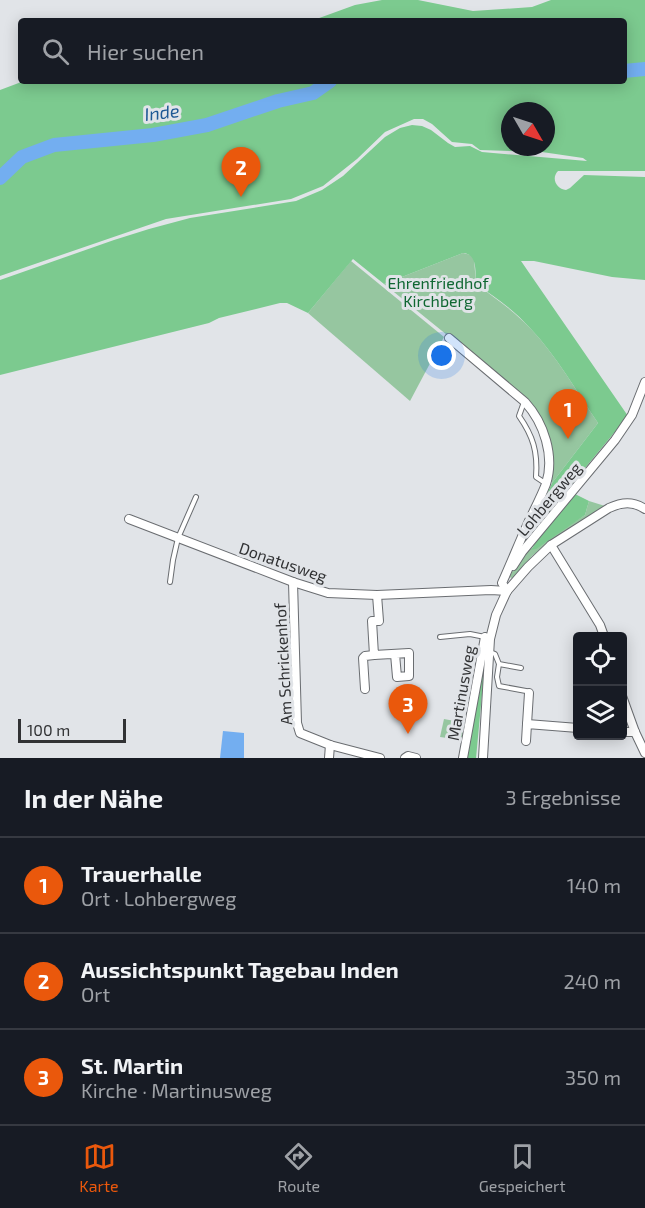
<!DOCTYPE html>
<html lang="de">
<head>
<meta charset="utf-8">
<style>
  :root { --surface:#171b24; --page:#20242c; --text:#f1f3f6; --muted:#9ea1a6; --line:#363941; --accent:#ea580c }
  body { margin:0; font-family:"Exo 2",sans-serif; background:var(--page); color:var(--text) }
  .controls { position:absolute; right:18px; bottom:18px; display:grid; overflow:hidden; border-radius:6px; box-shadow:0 3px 15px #0003 }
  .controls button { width:54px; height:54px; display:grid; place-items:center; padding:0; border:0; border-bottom:2px solid var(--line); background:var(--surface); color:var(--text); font:30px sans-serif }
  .compass { position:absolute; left:501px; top:102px; width:54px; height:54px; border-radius:50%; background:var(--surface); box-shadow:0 3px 15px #0003; rotate:129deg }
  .scale { position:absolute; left:18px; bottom:15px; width:108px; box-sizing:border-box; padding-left:6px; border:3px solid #313234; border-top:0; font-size:16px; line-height:21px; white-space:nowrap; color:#313234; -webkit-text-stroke:4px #e1e4e8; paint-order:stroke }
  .you { position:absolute; left:442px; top:356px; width:21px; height:21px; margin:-15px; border:4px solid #fff; border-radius:50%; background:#1a73e8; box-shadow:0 0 0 9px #1a73e833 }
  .badge { display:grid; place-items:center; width:39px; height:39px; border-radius:50%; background:var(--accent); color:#fff; font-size:20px; font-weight:700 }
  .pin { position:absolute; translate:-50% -50px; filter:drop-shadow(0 2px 3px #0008) }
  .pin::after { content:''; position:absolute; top:32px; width:21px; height:18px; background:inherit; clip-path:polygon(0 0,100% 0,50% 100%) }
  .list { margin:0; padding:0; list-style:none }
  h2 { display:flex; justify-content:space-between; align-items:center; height:78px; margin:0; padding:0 24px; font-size:26px }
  h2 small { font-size:20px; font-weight:400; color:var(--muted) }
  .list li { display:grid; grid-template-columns:39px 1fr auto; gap:18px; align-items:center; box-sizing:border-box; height:96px; padding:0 24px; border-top:2px solid var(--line) }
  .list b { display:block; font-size:22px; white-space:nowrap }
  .list p { margin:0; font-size:20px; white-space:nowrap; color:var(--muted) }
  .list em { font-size:20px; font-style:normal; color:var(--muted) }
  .icon { flex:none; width:33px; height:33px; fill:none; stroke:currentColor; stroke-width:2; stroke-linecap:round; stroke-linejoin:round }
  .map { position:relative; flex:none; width:645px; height:758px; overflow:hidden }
  .search { position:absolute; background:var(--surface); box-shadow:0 3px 15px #0003; left:18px; right:18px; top:18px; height:66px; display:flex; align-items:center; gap:15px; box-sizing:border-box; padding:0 21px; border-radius:6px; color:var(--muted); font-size:22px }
  .sheet { height:366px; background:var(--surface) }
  nav { display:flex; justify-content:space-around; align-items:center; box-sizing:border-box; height:84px; border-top:2px solid var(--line); background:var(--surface); font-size:16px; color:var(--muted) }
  nav a { display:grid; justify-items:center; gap:3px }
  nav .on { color:var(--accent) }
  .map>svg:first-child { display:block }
</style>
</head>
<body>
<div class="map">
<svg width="645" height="758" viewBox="0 0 645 758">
  <rect width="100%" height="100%" fill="#e1e4e8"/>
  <g fill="#96c6a0">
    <path d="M 463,253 L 471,255 L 474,259 L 476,284 C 495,298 514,311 530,328 C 556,355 577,392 598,423 L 552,483 C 551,448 550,418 520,394 L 384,284 Z"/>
    <path d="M 351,261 L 444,337 L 410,401 L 308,313 Z"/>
    <path d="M 589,501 L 605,506 L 552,540 L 532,556 L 514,577 L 511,578 L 510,577 L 512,572 L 538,539 L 531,549 L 585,515 Z"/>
    <path d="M 444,719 L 465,723 L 461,740 L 440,737 Z"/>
  </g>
  <g fill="#7cca8f" fill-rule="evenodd">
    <path d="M 382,0 L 418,0 L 473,11 L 532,7 L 551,0 L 645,0 L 645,171 L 558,171 C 551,178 556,189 566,190 L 570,188 L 584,175 L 645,177 L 645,280 L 612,277 L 534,261 L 521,261 L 628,416 L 528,537 L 552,483 L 598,423 C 577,392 556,355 530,328 C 514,310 495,297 476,284 C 475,272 478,254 463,253 L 384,284 L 353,259 L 308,313 L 287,303 L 280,303 L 219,318 L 209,323 L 0,375 L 0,280 L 114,240 L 149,229 L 190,218 L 296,201 L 322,190 L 343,176 L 385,137 L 400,128 L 412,125 L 422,126 L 431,130 L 448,143 L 455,147 L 470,146 L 482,152 L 587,161 L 583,158 L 542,152 L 480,150 L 472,144 L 452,142 L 432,124 L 423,119 L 414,119 L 385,132 L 357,159 L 323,186 L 291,199 L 166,219 L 0,276 L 0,90 L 24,81 L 624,81 L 624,21 L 311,21 L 355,5 ZM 510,111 L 546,111 L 546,147 L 510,147 Z"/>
    <path d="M 575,494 L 589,501 L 585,515 L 536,549 L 531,550 L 538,539 Z"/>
    <path d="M 486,652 L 476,758 L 465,758 Z"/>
  </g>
  <path fill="#73aef0" d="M 223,731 L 244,733 L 244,758 L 220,758 Z"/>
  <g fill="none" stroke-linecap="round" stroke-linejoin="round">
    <g stroke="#73aef0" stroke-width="14">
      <path d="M 624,71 L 645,69"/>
      <path d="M 0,178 L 22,157 L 54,145 L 153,135 L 207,125 L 278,101 L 313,93 L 330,81"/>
    </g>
    <defs>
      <g id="lane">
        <path d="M 524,402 L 519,416 C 533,436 538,452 536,477 L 545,483"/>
        <path d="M 170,582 L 173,560 L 178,538 L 196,497"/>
        <path d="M 440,637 L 470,634 L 485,637"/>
        <path d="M 490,652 L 495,654 L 499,664 L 521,668"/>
        <path d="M 499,664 L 497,677 L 499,686 L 526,691 L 529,693"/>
      </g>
      <g id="street">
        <path d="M 449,338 L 525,402 C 544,423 555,456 546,484 C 541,497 534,510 528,523 C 519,543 511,563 502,583 L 507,591"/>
        <path d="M 129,519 L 293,582 L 328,593 L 377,595 L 491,590 L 507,591"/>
        <path d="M 551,545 L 600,625 L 604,636"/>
        <path d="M 513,566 L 522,552 L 615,440 L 632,415 L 645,382"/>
        <path d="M 293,582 L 297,723 L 300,733 L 330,745 L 380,758"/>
        <path d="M 377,595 L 379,621 L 372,621 L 374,655 L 409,653 L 409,676 L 397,677 L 395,654"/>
        <path d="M 365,689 L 363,658 L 365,656 L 374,655"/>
        <path d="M 622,696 L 635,732 L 645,753"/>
        <path d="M 527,724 L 529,693"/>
        <path d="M 622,732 L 635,732"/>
        <path d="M 526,741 L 527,724 L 578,728"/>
        <path d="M 329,758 L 330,745"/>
        <path d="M 405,758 L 408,756 L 416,758"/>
        <path d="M 463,758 L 485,637 L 488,638"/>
        <path d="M 483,758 L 490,639 L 496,615 L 507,591 L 528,567 L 551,545 L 609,508 C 622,502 633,501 645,509"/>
      </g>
    </defs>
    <use href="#lane" stroke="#6a6d71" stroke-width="6"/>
    <use href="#street" stroke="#6a6d71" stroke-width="10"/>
    <use href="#lane" stroke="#fff" stroke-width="4"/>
    <use href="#street" stroke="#fff" stroke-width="8"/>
  </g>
  <g text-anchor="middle" stroke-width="6" stroke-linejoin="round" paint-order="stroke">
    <g font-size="16" fill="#0f6732" stroke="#e1e4e8">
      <text x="438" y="289">Ehrenfriedhof<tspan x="438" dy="18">Kirchberg</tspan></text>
    </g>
    <g font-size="16" fill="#313234" stroke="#e1e4e8">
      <text transform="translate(549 499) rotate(-50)" y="6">Lohbergweg</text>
      <text transform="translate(283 562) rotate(19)" y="6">Donatusweg</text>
      <text transform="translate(283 664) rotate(-93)" y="6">Am Schrickenhof</text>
      <text transform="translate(461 693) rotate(-80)" y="6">Martinusweg</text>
    </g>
    <g font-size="18" font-style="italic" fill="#1d5894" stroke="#e1e4e8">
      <text transform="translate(162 113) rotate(-7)" y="6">Inde</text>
    </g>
  </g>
</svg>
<div class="controls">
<button><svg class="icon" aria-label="locate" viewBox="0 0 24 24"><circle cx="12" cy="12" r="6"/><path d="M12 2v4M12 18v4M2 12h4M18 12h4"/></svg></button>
<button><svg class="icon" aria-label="layers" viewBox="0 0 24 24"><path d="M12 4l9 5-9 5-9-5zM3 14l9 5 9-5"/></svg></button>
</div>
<svg class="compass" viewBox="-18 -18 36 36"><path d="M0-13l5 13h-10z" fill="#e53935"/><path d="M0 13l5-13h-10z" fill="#9ea1a6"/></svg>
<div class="scale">100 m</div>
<div class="you"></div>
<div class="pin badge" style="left:568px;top:439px">1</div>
<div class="pin badge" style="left:241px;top:197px">2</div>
<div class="pin badge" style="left:408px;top:734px">3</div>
<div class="search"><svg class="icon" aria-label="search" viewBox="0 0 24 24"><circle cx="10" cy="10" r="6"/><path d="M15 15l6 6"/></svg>Hier suchen</div>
</div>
<section class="sheet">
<h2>In der Nähe<small>3 Ergebnisse</small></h2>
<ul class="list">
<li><span class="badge">1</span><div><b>Trauerhalle</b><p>Ort · Lohbergweg</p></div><em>140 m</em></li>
<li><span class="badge">2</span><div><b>Aussichtspunkt Tagebau Inden</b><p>Ort</p></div><em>240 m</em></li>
<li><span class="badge">3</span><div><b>St. Martin</b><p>Kirche · Martinusweg</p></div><em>350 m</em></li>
</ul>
</section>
<nav>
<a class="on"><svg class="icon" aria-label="map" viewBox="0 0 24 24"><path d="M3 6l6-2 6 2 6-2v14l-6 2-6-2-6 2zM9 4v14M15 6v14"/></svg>Karte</a>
<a><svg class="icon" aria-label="directions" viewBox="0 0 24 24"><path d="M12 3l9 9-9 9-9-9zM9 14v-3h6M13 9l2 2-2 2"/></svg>Route</a>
<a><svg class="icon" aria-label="saved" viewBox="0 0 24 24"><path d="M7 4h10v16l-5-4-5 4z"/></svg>Gespeichert</a>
</nav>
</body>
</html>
